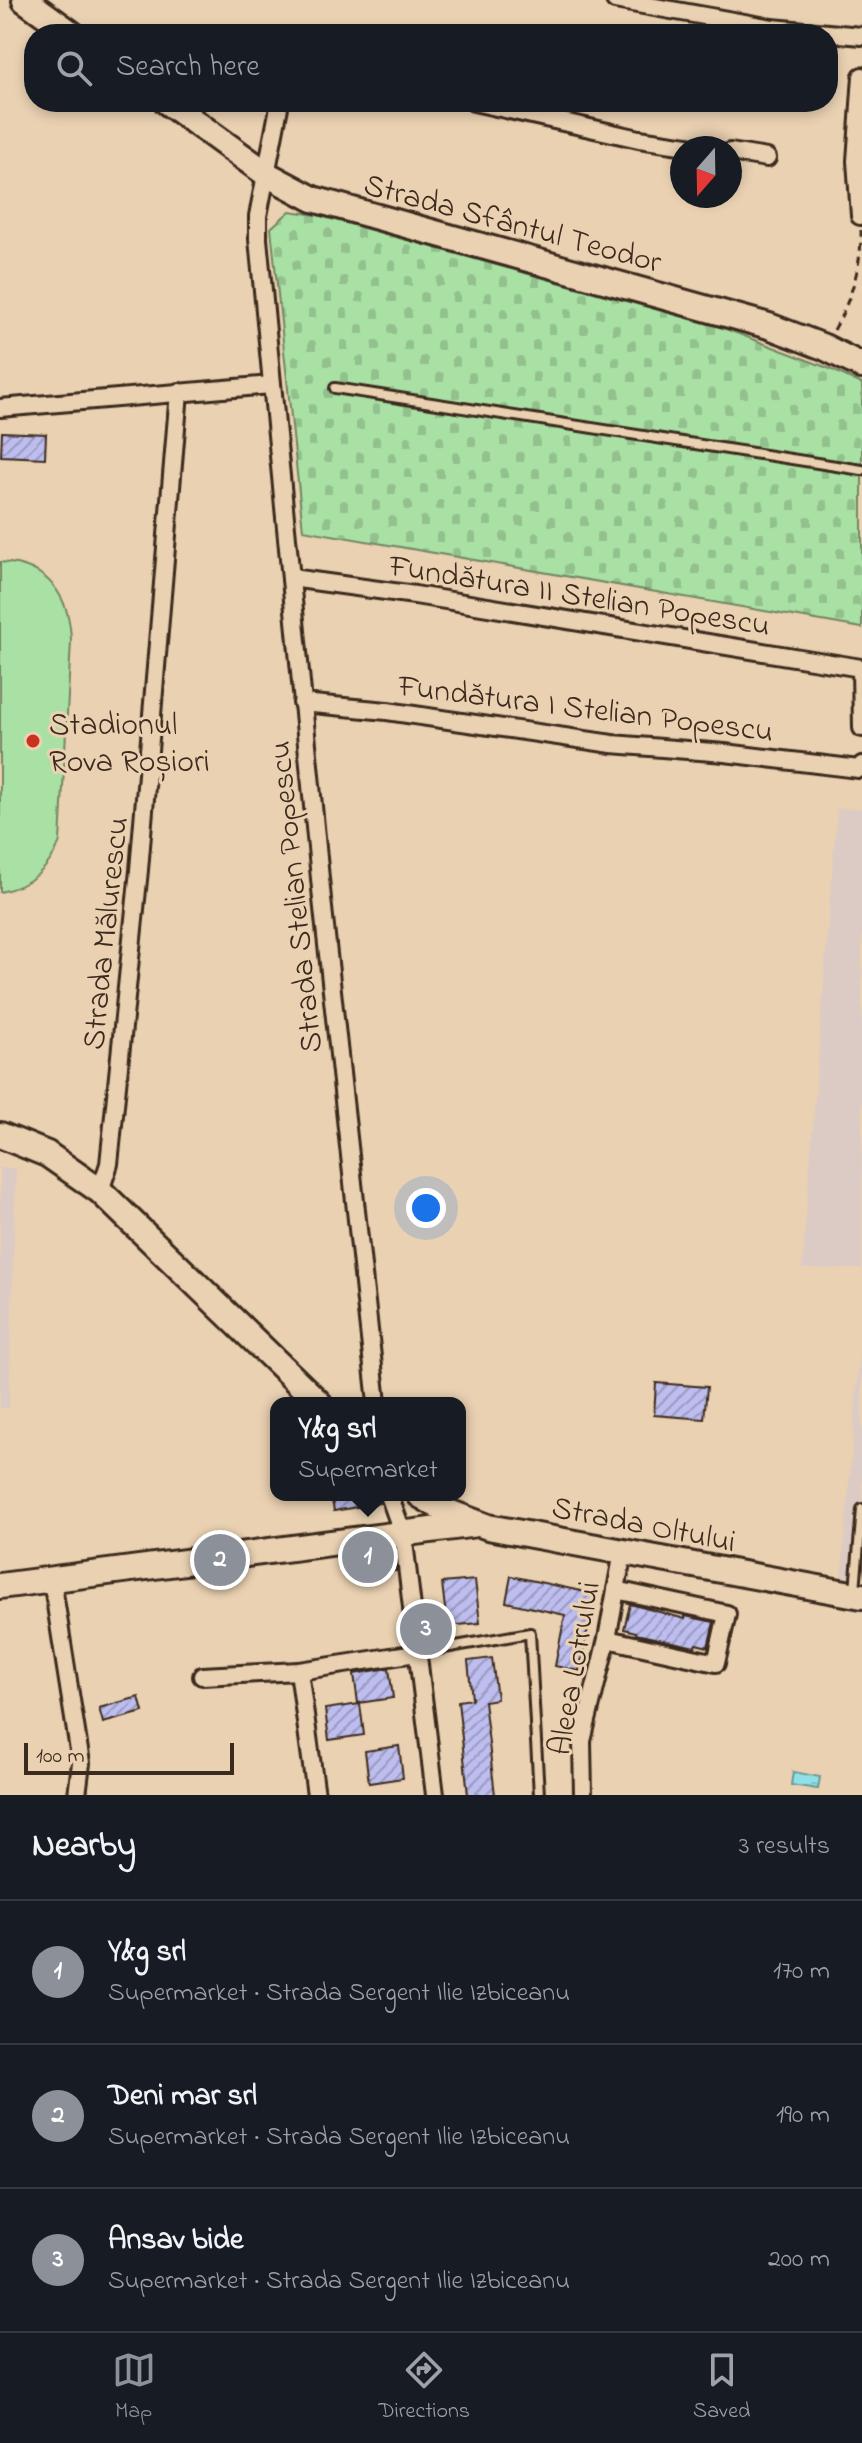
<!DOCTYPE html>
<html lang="en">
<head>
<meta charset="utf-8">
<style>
  :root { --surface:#171b24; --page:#242831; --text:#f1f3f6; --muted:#9ea1a6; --line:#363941; --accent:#8c9099 }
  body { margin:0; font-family:"Indie Flower",sans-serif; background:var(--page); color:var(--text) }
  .compass { position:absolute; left:670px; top:136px; width:72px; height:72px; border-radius:50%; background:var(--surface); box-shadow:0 4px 12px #0003; rotate:200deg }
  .scale { position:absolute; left:24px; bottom:20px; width:210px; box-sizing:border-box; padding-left:8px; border:4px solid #3b2a1e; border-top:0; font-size:22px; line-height:28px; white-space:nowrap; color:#3b2a1e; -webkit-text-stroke:6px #ead1b2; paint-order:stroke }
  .you { position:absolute; left:426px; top:1208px; width:28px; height:28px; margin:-20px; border:6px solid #fff; border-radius:50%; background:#1a73e8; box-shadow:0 0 0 12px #1a73e833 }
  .badge { display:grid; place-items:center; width:52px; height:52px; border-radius:50%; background:var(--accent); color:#fff; font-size:26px; font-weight:700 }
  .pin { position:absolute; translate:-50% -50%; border:4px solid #fff; box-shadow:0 2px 8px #0006 }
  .popup { position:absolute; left:270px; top:1397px; width:196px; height:104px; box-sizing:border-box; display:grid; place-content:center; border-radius:16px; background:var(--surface); filter:drop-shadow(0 2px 6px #0005); font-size:26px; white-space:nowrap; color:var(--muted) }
  .popup b { font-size:30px; color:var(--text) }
  .popup::after { content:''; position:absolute; left:50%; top:100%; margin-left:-16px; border:16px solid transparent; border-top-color:var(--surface) }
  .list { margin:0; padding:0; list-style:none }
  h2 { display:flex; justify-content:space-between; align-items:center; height:104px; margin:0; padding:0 32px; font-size:34px }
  h2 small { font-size:26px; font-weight:400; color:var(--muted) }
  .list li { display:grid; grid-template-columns:52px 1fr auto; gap:24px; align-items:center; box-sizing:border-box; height:144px; padding:0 32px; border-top:2px solid var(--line) }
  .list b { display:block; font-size:30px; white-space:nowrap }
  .list p { margin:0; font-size:26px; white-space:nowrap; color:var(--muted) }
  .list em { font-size:26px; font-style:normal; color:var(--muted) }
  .icon { flex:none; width:44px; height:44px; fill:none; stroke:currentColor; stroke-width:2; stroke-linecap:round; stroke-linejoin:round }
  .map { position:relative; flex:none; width:862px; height:1795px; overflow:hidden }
  .search { position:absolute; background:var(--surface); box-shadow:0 4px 12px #0003; left:24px; right:24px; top:24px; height:88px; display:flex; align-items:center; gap:20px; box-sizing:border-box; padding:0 28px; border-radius:32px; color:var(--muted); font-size:30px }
  .sheet { height:536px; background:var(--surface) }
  nav { display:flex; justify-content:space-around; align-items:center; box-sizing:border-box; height:112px; border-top:2px solid var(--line); background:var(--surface); font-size:22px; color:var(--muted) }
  nav a { display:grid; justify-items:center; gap:4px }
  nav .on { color:var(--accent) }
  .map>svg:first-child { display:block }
</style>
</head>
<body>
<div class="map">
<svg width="862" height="1795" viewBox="0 0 862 1795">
  <defs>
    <pattern id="cemetery-stones" width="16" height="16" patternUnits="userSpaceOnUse" patternTransform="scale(2)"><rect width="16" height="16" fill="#a9e1a5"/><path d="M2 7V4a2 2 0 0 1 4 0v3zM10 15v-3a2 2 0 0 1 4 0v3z" fill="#92c18e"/></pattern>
    <pattern id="water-ripples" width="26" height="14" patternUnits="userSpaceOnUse" patternTransform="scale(2)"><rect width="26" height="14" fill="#8fe1e7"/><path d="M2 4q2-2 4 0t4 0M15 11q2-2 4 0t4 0" fill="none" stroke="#7cc1c6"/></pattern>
    <pattern id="building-hatch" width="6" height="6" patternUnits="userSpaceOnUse" patternTransform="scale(2)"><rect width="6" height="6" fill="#bdbdef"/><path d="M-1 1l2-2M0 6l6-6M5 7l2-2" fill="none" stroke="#9b9ac1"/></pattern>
  </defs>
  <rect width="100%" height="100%" fill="#ead1b2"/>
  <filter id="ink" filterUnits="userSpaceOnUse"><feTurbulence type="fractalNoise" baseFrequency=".0125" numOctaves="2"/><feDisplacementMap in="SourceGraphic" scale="16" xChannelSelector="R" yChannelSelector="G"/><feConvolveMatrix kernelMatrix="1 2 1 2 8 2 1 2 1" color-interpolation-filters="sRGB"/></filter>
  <g filter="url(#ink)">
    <g fill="#dccbc4">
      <path d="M 837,808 L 862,809 L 862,1269 L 802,1269 Z"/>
      <path d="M 0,1168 L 16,1168 L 9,1408 L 0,1408 Z"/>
      <path d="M 862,1327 L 862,1613 L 839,1607 Z"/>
    </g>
    <path fill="url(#cemetery-stones)" stroke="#728662" stroke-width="2" d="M 290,211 L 317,215 L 723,328 L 828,368 L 862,384 L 862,628 L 303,530 L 271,228 Z"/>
    <path fill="#a9e1a5" stroke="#728662" stroke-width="2" d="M 0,562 C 48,564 70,596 71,641 L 60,841 C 50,869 29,886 0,892 Z"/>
    <path fill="url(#water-ripples)" stroke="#6d9897" stroke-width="2" d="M 793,1772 L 820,1777 L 818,1789 L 791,1785 Z"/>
    <g fill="url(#building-hatch)" stroke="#3b2a1e" stroke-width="2">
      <path d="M 2,432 L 46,434 L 45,458 L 1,456 Z"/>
      <path d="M 656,1383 L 707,1387 L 704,1419 L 654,1415 Z"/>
      <path d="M 331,1495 L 378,1495 L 380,1503 L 334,1511 Z"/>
      <path d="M 394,1552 L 396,1571 L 389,1571 L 388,1564 L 374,1565 L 373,1554 Z"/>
      <path d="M 511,1576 L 595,1594 L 579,1671 L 555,1666 L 565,1615 L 506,1602 Z"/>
      <path d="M 475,1580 L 480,1623 L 447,1626 L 442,1583 Z"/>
      <path d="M 630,1604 L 685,1619 L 685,1616 L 714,1622 L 708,1647 L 696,1644 L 695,1647 L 636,1634 L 636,1632 L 624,1629 Z"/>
      <path d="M 492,1658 L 497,1699 L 484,1701 L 495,1795 L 468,1795 L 458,1701 L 472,1699 L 468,1661 Z"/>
      <path d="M 389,1668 L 393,1698 L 358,1703 L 354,1674 Z"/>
      <path d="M 139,1697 L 143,1712 L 103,1723 L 99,1708 Z"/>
      <path d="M 360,1704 L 364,1735 L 329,1740 L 325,1709 Z"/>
      <path d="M 399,1746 L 403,1778 L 369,1783 L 365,1751 Z"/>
    </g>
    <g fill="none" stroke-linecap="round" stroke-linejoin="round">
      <defs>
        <g id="lane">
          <path d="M 335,388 L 862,470"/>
          <path d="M 855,1590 L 862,1509"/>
          <path d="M 416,1653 L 530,1633 L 539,1795"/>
        </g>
        <g id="street">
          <path d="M 615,0 L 772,28 L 862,36"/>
          <path d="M 280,102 L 258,216 L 258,239 L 322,899 L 377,1403"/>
          <path d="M 474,102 L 639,139 L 701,148"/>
          <path d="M 730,152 L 767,158"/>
          <path d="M 860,216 L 856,161 L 862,76"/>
          <path d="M 0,408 L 271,385"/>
          <path d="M 291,578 L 415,595 L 861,668 L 862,728"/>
          <path d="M 302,703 L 387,711 L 612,744 L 725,753 L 859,769 L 862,765"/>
          <path d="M 100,1191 L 109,1164 L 139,870 L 179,392"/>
          <path d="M 389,1495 L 403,1534 L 435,1795"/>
          <path d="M 52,1580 L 81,1763 L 77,1795"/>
          <path d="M 607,1639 L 716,1663 L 727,1614 L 616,1590"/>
          <path d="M 299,1671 L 316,1795"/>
          <path d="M 202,1676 L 299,1671 L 416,1653"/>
          <path d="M 583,1795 L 582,1741 L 607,1639 L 623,1552"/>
        </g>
        <g id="secondary">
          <path d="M 25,0 L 72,34"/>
          <path d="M 167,102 L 268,175 L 313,199 L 769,326 L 824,347 L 862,366"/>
          <path d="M 0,1135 L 47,1154 L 100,1191 L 319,1403"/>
          <path d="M 420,1495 L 451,1513 L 488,1527 L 862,1596"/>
          <path d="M 0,1586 L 477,1524"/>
        </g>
      </defs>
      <use href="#lane" stroke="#3b2a1e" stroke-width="14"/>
      <use href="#street" stroke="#3b2a1e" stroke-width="22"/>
      <use href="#secondary" stroke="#3b2a1e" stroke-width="30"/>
      <path stroke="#3b2a1e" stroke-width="3" stroke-dasharray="8 6" stroke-linecap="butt" d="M 834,330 C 851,300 862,264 861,230"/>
      <use href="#lane" stroke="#ead1b2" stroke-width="8"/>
      <use href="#street" stroke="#ead1b2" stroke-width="16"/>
      <use href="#secondary" stroke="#ead1b2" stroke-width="24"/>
    </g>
  </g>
  <circle fill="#c8321e" stroke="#ead1b2" stroke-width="3" cx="33" cy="741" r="8"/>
  <g text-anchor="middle" stroke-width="6" stroke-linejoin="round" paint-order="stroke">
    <g font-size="32" fill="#3b2a1e" stroke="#ead1b2">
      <text transform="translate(513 222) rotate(15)" y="11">Strada Sfântul Teodor</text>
      <text transform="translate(580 594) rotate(9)" y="11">Fundătura II Stelian Popescu</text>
      <text transform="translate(586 707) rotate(7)" y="11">Fundătura I Stelian Popescu</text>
      <text transform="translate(294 897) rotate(-96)" y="11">Strada Stelian Popescu</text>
      <text transform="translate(104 933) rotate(-84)" y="11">Strada Mălurescu</text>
      <text transform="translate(644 1523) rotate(11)" y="11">Strada Oltului</text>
      <text transform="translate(573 1668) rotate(-80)" y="11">Aleea Lotrului</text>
    </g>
    <g font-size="32" fill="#3b2a1e" stroke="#ead1b2" text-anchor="start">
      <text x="49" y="734">Stadionul<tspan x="49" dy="37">Rova Roșiori</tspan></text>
    </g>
  </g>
</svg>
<svg class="compass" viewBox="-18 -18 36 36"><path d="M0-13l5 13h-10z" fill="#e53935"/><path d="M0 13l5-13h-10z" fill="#9ea1a6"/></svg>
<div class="scale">100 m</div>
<div class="you"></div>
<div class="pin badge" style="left:368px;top:1557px">1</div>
<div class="popup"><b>Y&amp;g srl</b>Supermarket</div>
<div class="pin badge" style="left:220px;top:1560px">2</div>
<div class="pin badge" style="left:426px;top:1629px">3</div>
<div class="search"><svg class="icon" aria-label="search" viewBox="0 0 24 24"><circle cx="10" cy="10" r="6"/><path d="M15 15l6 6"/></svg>Search here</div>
</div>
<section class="sheet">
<h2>Nearby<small>3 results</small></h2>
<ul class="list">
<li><span class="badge">1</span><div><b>Y&amp;g srl</b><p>Supermarket · Strada Sergent Ilie Izbiceanu</p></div><em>170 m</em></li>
<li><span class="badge">2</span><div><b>Deni mar srl</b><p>Supermarket · Strada Sergent Ilie Izbiceanu</p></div><em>190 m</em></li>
<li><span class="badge">3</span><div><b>Ansav bide</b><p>Supermarket · Strada Sergent Ilie Izbiceanu</p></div><em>200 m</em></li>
</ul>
</section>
<nav>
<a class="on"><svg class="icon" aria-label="map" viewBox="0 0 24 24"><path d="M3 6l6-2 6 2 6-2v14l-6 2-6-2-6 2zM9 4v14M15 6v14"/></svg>Map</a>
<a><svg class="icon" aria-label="directions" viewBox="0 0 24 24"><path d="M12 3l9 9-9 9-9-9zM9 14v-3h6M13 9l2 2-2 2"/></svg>Directions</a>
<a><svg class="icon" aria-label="saved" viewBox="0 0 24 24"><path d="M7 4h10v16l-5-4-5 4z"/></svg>Saved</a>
</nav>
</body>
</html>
